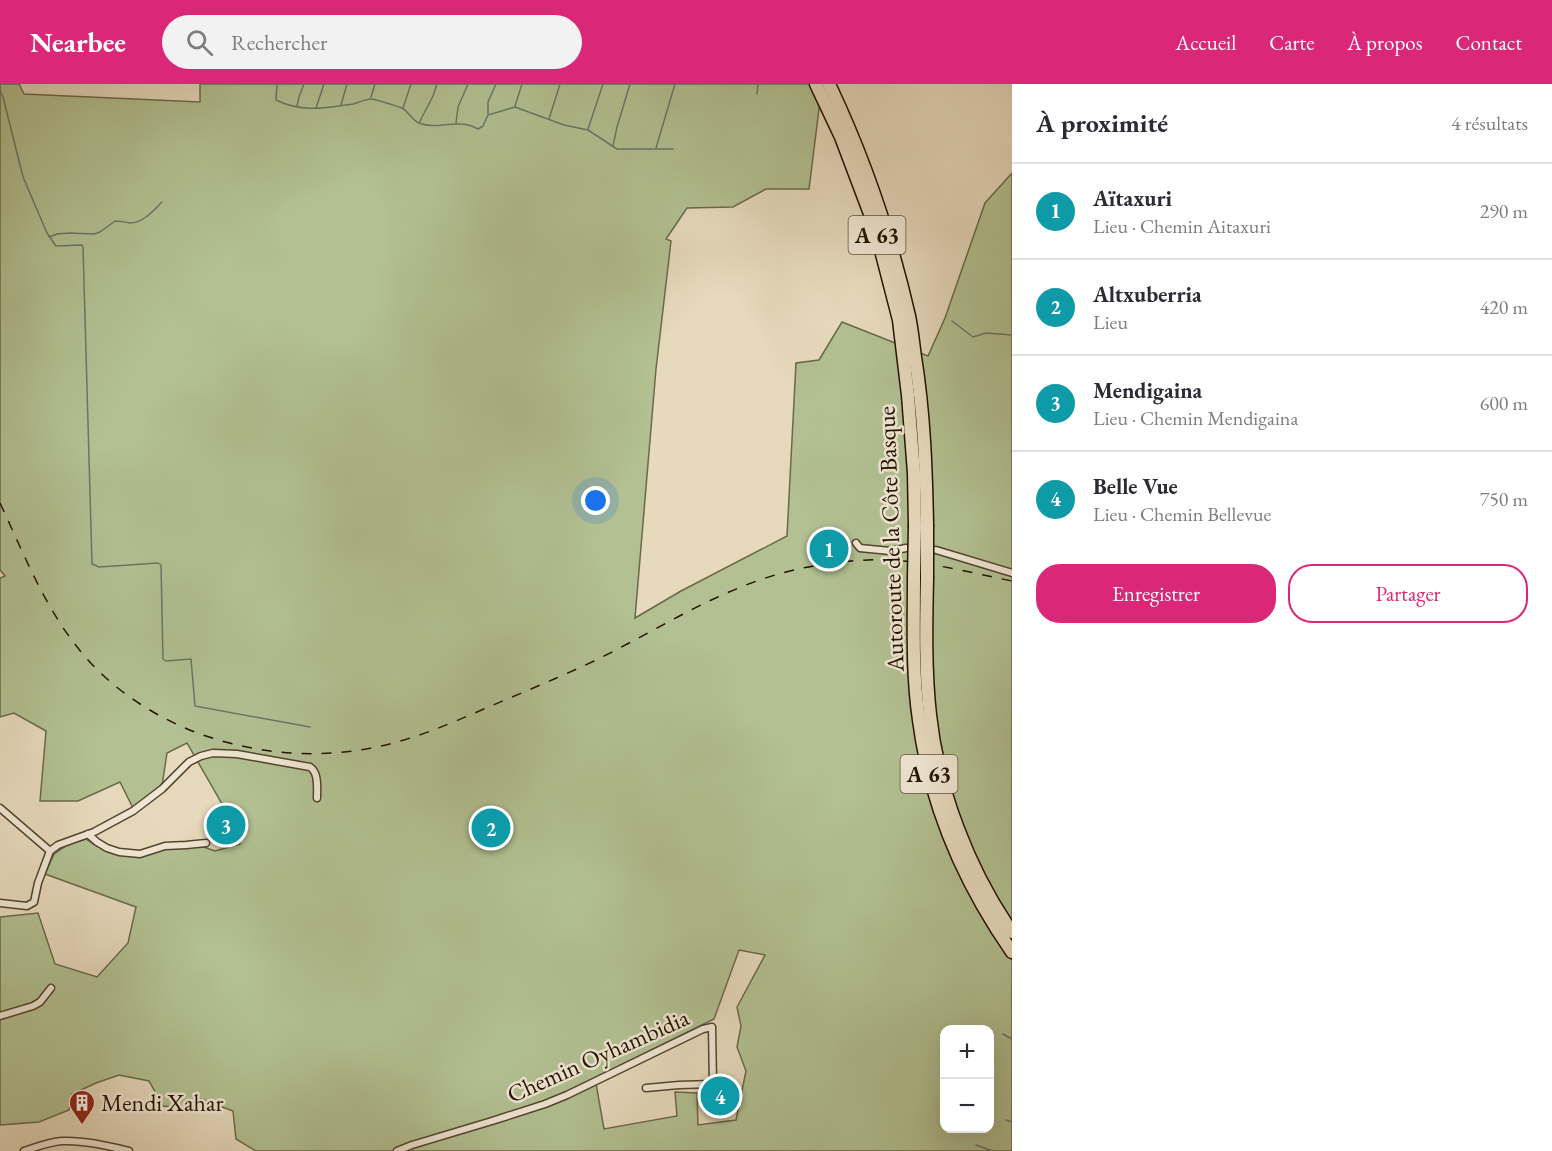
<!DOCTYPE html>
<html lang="fr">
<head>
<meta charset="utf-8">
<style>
  :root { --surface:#fff; --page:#f2f2f3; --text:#2b2b33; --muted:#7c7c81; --line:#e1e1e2; --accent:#db2777 }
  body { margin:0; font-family:"EB Garamond",serif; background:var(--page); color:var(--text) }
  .controls { position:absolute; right:18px; bottom:18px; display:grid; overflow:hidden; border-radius:12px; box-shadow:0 6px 24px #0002 }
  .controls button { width:54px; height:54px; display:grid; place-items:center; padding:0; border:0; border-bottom:2px solid var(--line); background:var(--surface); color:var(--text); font:30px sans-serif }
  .you { position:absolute; left:596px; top:417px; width:21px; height:21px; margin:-15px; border:4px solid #fff; border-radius:50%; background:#1a73e8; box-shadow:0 0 0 9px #1a73e833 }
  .badge { display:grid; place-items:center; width:39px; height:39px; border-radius:50%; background:var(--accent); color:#fff; font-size:20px; font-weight:700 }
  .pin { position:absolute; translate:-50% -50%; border:3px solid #fff; box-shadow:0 2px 6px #0006 }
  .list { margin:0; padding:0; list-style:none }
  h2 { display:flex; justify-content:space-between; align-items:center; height:78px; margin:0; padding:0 24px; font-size:26px }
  h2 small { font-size:20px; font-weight:400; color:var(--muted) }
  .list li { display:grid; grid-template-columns:39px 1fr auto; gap:18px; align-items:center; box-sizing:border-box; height:96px; padding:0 24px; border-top:2px solid var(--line) }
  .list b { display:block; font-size:22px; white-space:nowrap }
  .list p { margin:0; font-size:20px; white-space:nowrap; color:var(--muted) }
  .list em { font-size:20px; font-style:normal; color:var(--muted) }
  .actions { display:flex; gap:12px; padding:18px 24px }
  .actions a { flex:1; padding:14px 0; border:2px solid var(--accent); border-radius:24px; text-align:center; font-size:21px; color:var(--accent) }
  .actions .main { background:var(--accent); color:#fff }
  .icon { flex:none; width:33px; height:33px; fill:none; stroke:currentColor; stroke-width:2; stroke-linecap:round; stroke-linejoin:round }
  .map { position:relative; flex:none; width:1012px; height:1067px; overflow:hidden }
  header { display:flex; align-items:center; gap:36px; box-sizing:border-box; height:84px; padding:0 30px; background:var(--accent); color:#fff }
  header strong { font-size:28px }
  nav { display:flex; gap:33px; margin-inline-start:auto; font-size:21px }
  .search { width:420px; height:54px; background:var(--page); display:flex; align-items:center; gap:15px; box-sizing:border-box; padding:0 21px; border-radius:33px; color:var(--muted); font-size:22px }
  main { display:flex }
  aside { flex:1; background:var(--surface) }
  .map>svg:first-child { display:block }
</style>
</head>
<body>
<header>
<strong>Nearbee</strong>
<div class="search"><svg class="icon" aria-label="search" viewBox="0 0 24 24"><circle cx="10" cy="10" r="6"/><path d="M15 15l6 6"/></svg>Rechercher</div>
<nav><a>Accueil</a><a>Carte</a><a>À propos</a><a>Contact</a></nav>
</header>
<main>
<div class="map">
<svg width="1012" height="1067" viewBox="0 0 1012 1067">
  <rect width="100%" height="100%" fill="#e6d9bc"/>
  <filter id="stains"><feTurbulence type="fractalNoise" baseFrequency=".00333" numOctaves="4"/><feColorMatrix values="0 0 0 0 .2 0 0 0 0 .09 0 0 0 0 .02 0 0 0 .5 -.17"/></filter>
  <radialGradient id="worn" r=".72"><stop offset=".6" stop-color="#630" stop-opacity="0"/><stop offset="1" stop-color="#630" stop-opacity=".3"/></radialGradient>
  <path fill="#b2c092" stroke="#6a6949" stroke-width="1.5" fill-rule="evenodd" d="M 0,0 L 19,0 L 24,10 L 200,18 L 200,0 L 809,0 L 820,17 L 809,105 L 766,105 L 733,123 L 687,124 L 666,155 L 671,157 L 656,285 L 635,534 L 681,507 L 787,452 L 796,279 L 819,276 L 842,238 L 928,272 L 945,234 L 985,119 L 1012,89 L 1012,1067 L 256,1067 L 236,1055 L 233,1027 L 198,1014 L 192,1025 L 163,1022 L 149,997 L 119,991 L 96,999 L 72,1010 L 69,1026 L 39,1038 L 0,1041 L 0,833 L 38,829 L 55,880 L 97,893 L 128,859 L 136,823 L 45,790 L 54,770 L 69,760 L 86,755 L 95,761 L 116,769 L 140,772 L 169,763 L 201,762 L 215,767 L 240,760 L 233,739 L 187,659 L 167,669 L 162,702 L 133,724 L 120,698 L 78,717 L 40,717 L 46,647 L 14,629 L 0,633 L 0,494 L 5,492 L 0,486 ZM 739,866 L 765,871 L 737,923 L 741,942 L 737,963 L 746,987 L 736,1036 L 698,1041 L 697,1009 L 675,1008 L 677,1032 L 604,1045 L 595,994 L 714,935 ZM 945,946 L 990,946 L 990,1044 L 945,1044 Z"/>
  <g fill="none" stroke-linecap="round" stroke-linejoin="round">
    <g stroke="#687767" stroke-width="1.5">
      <path d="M 277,0 L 276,16 C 302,29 325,24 353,20 C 358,19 365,15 371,15 C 374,15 399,23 402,24 C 408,27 412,36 419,39 C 439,47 456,33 478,45 L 483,42 L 488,31 L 515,23 L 564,41 L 588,46 L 617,65 L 673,65"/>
      <path d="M 0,6 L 3,13 L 23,93 L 47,149 L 56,162 L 82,161 L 83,163 L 92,480 L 99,483 L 158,479 L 161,481 L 163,575 L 166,577 L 191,575 L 195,622 L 310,643"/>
      <path d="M 757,10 L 758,0"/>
      <path d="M 371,13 L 375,0"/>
      <path d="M 341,21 L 347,0"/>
      <path d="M 297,22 L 299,13 L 304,0"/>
      <path d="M 515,22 L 522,0"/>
      <path d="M 316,24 L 324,0"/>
      <path d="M 403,24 L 411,0"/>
      <path d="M 488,30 L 488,18 L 496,0"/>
      <path d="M 549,35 L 560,0"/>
      <path d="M 419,39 L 433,12 L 437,0"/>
      <path d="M 456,39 L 458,23 L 468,0"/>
      <path d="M 588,45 L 603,0"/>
      <path d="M 613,62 L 617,43 L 630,0"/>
      <path d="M 656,64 L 675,0"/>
      <path d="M 49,153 L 57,150 L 70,149 L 94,150 L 100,148 L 115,137 C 120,137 125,138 130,139 C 143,139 153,127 162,118"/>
      <path d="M 952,237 L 973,253 L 986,249 L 1012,251"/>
      <path d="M 1003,950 L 1012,955"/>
      <path d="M 1006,1036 L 1012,1038"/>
      <path d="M 976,1061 L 993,1067"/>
    </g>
    <defs>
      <g id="minor">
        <path d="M 856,459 L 860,464 L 890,467 L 906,464"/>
        <path d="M 936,466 L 1012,489"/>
        <path d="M 0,724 L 50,767"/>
        <path d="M 88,750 L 97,758 L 107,764 L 119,768 L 140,770 L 165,762 L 186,761 L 206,759"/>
        <path d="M 0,819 L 27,822 L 34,818 L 38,799 L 50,767 L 58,761 L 94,748 L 133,727 L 162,705 L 189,678 L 201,672 L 213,669 L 237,670 L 310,683 C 319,689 317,704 317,714"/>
        <path d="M 0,932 L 33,922 L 40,918 L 51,904"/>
        <path d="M 24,1067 C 36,1063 49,1058 62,1057 C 84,1056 108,1062 129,1067"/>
        <path d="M 397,1067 L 412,1061 L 492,1037 L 545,1020 L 567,1011 L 703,945 L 712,943 L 713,1000 L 679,1001 L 646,1004"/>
      </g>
      <g id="motorway">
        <path d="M 816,0 L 841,53 L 875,143 L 899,236 L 908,311 L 914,389 L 915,442"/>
        <path d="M 829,0 C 864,74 891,153 909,232 C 912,246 913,259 915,273 C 924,329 926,385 927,441"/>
        <path d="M 914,494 C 914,541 912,589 919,636 C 930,720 964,799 1012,868"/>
        <path d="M 927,494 C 926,540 925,586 930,631 C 938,706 969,787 1012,848"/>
      </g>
    </defs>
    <use href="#minor" stroke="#53442f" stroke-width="9"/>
    <use href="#motorway" stroke="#221200" stroke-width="15"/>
    <use href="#minor" stroke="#efe6d3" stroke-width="6"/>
    <use href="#motorway" stroke="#e6d9bc" stroke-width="12"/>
    <path stroke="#221200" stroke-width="1.5" stroke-dasharray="10 10" stroke-linecap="butt" d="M 0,419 C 23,468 44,522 78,564 C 106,600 144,626 185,644 C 254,673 332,678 404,656 C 434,647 463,634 491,622 C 526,607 560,593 594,577 C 664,543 725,500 803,484 C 832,478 861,475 890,476 C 931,478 972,489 1012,497"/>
    <defs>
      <g id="motorway-bridge">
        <path d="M 914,494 L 915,442"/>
        <path d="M 927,494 L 927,441"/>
      </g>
    </defs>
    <use href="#motorway-bridge" stroke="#221200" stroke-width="15" stroke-linecap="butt"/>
    <use href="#motorway-bridge" stroke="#e6d9bc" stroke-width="12"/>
  </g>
  <defs>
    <symbol id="building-pin" viewBox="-11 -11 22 30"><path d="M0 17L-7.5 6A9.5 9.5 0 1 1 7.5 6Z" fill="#8f2418" stroke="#efe6d3"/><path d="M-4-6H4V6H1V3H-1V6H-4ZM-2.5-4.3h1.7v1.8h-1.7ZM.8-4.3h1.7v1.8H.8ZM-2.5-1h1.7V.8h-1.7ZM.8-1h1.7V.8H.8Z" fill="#fff"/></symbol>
  </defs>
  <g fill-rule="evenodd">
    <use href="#building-pin" x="67" y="1004" width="30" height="40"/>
  </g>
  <g text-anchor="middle" stroke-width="5" stroke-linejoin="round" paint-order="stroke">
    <g fill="#efe6d3" stroke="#60523f" stroke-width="1.5">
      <rect x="848.5" y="132" width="57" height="38" rx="4.5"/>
      <rect x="900.5" y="671" width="57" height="38" rx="4.5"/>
    </g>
    <g font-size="22" font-weight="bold" fill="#221200">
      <text x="877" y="159">A 63</text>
      <text x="929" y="698">A 63</text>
    </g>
    <g font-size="24" fill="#221200" stroke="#efe6d3">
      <text transform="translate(891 455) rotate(-92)" y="8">Autoroute de la Côte Basque</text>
      <text transform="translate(598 972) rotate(-24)" y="8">Chemin Oyhambidia</text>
    </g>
    <g font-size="24" fill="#221200" stroke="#efe6d3" text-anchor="start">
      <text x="101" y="1027">Mendi Xahar</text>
    </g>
  </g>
  <rect width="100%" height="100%" filter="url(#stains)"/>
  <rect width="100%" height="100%" fill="url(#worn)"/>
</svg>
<div class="controls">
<button>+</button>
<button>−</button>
</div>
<div class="you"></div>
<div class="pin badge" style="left:829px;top:465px;background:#0f9aa8">1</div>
<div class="pin badge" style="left:491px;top:744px;background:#0f9aa8">2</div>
<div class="pin badge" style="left:226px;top:741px;background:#0f9aa8">3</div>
<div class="pin badge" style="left:720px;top:1012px;background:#0f9aa8">4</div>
</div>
<aside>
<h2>À proximité<small>4 résultats</small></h2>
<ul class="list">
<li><span class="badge" style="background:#0f9aa8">1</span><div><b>Aïtaxuri</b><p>Lieu · Chemin Aitaxuri</p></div><em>290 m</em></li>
<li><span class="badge" style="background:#0f9aa8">2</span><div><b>Altxuberria</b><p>Lieu</p></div><em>420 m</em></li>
<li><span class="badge" style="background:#0f9aa8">3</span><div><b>Mendigaina</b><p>Lieu · Chemin Mendigaina</p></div><em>600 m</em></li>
<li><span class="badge" style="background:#0f9aa8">4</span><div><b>Belle Vue</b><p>Lieu · Chemin Bellevue</p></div><em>750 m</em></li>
</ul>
<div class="actions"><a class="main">Enregistrer</a><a>Partager</a></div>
</aside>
</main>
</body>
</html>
